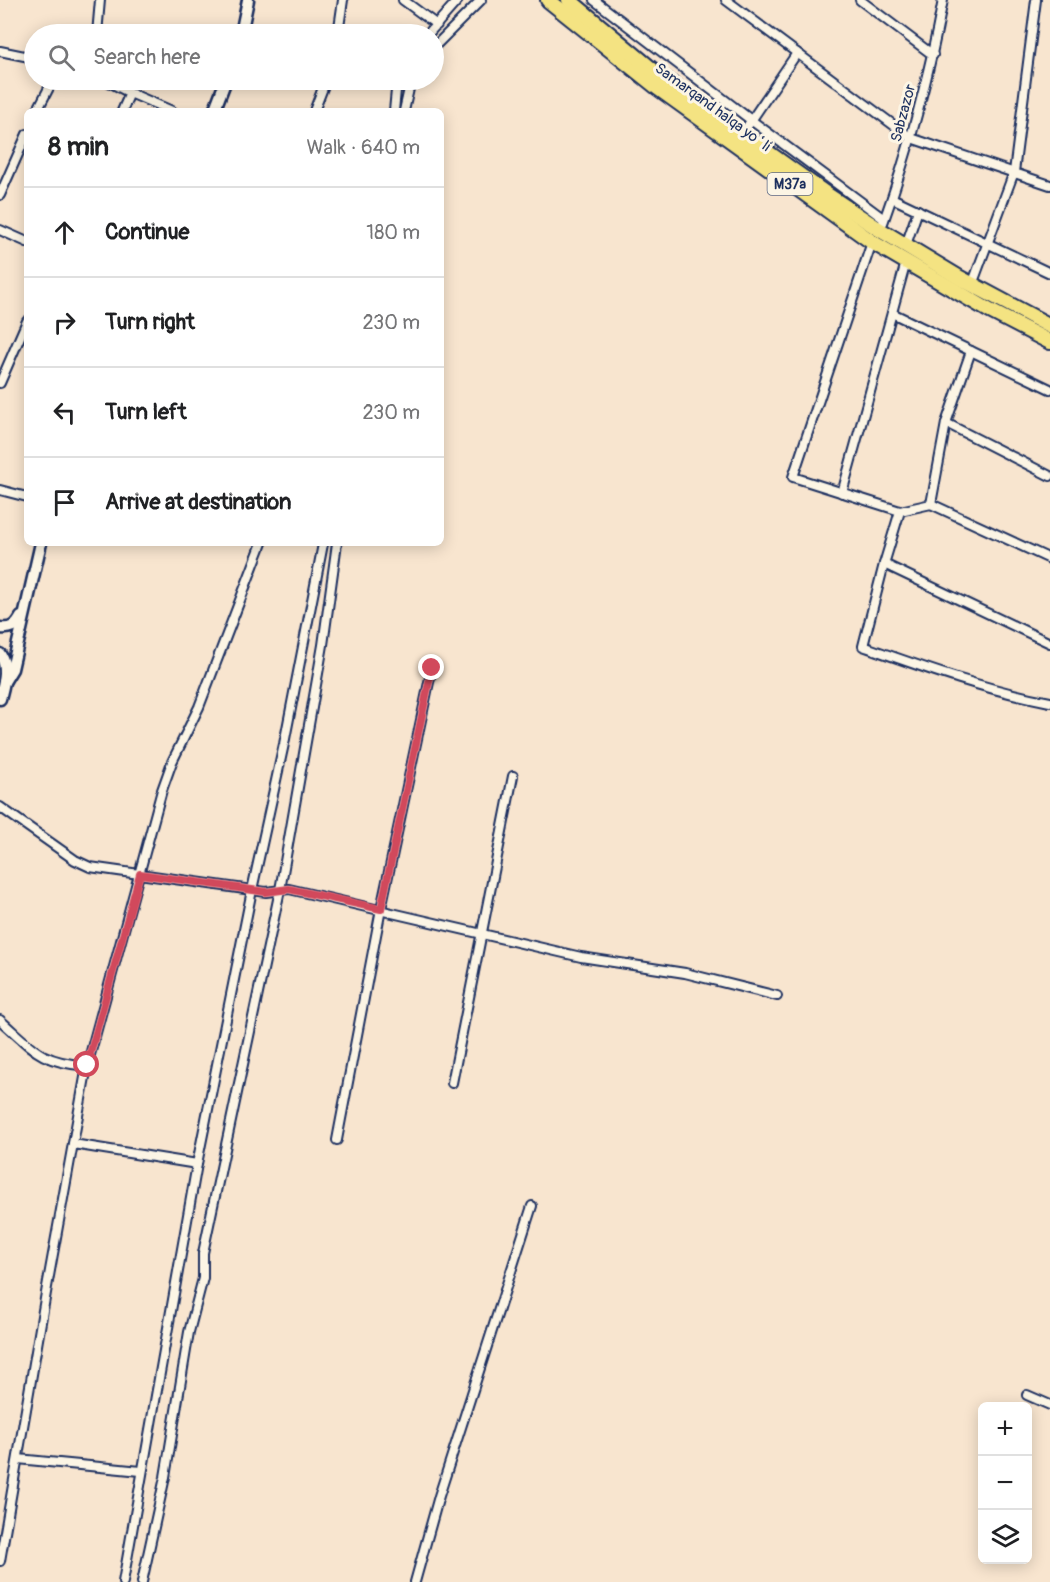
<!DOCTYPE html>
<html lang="en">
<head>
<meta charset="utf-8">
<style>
  :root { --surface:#fff; --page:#f2f2f2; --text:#202124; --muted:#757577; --line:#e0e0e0 }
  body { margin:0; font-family:Pangolin,sans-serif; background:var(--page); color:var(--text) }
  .controls { position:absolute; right:18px; bottom:18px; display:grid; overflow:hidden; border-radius:9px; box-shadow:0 3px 15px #0003 }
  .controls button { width:54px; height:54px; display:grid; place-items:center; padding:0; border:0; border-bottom:2px solid var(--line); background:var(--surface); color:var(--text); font:30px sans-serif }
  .stop { position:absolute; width:18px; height:18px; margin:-14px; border:4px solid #d1495b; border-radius:50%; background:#fff }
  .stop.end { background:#d1495b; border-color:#fff; box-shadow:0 2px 6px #0008 }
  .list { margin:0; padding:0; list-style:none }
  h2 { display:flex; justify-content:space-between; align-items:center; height:78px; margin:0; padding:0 24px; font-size:26px }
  h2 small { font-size:20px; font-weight:400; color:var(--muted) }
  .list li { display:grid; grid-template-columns:39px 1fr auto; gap:18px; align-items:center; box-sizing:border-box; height:90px; padding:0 24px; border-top:2px solid var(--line) }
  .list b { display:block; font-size:22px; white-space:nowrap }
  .list em { font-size:20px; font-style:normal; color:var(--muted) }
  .icon { flex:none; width:33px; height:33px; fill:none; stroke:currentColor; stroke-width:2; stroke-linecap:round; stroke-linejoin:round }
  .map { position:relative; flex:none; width:1050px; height:1582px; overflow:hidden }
  .search { position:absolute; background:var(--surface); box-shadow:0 3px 15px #0003; left:24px; top:24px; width:420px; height:66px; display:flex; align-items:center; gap:15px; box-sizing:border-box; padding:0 21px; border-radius:33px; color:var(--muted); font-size:22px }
  .panel { position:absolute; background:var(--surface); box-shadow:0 3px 15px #0003; left:24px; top:108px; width:420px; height:438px; border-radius:9px }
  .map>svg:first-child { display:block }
</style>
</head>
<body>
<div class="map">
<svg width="1050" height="1582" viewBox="0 0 1050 1582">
  <rect width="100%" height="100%" fill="#f8e5cf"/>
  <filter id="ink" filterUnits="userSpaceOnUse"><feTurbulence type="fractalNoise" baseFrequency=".0167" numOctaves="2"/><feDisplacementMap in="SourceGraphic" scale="12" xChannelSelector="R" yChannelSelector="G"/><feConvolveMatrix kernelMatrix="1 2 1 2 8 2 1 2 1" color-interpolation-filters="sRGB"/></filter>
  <g filter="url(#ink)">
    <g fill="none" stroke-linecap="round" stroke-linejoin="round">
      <defs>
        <g id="street">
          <path d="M 403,0 L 437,25"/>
          <path d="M 594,0 L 751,120 L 884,219"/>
          <path d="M 726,0 L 911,138 L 1050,185"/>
          <path d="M 860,0 L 933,55"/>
          <path d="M 243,29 L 263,34"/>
          <path d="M 97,34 L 100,0"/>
          <path d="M 338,34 L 343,0"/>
          <path d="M 428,34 L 458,0"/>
          <path d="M 434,47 L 481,0"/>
          <path d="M 0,51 L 34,58"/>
          <path d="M 105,80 L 130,93 L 172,111"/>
          <path d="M 37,111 L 53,80"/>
          <path d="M 122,111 L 130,93"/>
          <path d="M 314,111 L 326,80"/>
          <path d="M 394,111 L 397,80"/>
          <path d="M 404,111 L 411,80"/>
          <path d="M 742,134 L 797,53"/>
          <path d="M 0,195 L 27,134"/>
          <path d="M 892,198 L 1050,273"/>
          <path d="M 883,223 C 909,151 929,76 943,0"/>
          <path d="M 0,230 L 27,242"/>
          <path d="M 872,242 L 793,477 L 900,511 L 884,564 L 863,646 C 925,668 986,690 1050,702"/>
          <path d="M 906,245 L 918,210"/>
          <path d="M 972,285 L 1014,172 L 1036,0"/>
          <path d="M 892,313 L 1050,389"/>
          <path d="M 0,383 L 27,321"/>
          <path d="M 946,423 L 1050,476"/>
          <path d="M 0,490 L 27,497"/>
          <path d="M 842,493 L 906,262"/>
          <path d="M 931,504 L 1050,559"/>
          <path d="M 900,511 L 931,504 L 946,423 L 971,351"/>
          <path d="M 884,564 L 1050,643"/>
          <path d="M 0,807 L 75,860 L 90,867 L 266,892 L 289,889 L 581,957 L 685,973 L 777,996"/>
          <path d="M 0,1020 C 34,1050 40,1062 87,1066"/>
          <path d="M 452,1083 L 513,776"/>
          <path d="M 337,1140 L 381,909 L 432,668"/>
          <path d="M 73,1144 L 197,1164"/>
          <path d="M 1027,1395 L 1050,1405"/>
          <path d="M 18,1459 L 141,1471"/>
          <path d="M 0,1561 L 47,1287 L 87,1066 L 162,790 L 172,762 L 199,707 L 262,543"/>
          <path d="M 123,1582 L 197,1164 L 252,890 L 284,744 L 323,544"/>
          <path d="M 142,1582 L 165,1477 L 189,1332 L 203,1278 L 203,1253 L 280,890 L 323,645 L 337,543"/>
          <path d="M 415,1582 L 439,1496 L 532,1206"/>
        </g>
        <g id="secondary">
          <path d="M 241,34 L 248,0"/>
          <path d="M 214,111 L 226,80"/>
          <path d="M 0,628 C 11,629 16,627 21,617"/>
          <path d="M 0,654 C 9,668 4,683 0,699"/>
          <path d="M 4,682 L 12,669 L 41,543"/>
        </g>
        <g id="highway">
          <path d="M 548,0 L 658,88 L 872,242 L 990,311 L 1050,342"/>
          <path d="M 569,0 L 655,72 L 826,194 L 877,228 L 960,278 L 1050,326"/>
        </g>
      </defs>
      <use href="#street" stroke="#1b2f5e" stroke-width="12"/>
      <use href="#secondary" stroke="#1b2f5e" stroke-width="15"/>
      <use href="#highway" stroke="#1b2f5e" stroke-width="18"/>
      <use href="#street" stroke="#fcf5e5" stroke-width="8"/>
      <use href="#secondary" stroke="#fcf5e5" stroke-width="10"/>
      <use href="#highway" stroke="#f4e382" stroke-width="14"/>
    </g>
  </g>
  <g fill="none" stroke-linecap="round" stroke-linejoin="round" filter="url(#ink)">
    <path stroke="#d1495b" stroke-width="8" d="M 87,1065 L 140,874 L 266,892 L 289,889 L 381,909 L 432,668"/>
  </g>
  <g text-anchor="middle" stroke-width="6" stroke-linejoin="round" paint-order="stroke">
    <rect fill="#fcf5e5" stroke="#5e6a86" stroke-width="1.5" x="767.5" y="173" width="45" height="22" rx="4.5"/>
    <g font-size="14" font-weight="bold" fill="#1b2f5e">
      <text x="790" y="189">M37a</text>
    </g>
    <g font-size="15" fill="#1b2f5e" stroke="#fcf5e5">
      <text transform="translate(713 107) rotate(36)" y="5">Samarqand halqa yoʻli</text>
      <text transform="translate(903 113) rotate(-75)" y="5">Sabzazor</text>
    </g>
  </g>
</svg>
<div class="controls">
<button>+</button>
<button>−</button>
<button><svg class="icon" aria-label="layers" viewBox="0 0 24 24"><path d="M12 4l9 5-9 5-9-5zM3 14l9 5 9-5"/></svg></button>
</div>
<div class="stop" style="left:87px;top:1065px"></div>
<div class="stop end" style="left:432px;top:668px"></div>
<div class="search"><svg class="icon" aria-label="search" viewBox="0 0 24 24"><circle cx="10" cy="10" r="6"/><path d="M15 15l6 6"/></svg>Search here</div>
<section class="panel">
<h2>8 min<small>Walk · 640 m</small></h2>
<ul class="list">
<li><svg class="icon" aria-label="ahead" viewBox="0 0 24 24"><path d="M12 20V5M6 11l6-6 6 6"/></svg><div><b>Continue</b></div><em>180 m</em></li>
<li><svg class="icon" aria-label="right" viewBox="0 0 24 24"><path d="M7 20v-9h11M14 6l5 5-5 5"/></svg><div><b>Turn right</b></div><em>230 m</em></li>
<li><svg class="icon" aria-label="left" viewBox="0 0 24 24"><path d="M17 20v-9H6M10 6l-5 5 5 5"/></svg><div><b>Turn left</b></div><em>230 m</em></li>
<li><svg class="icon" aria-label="arrive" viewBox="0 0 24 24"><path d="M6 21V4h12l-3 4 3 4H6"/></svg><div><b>Arrive at destination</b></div></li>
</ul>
</section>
</div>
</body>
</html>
